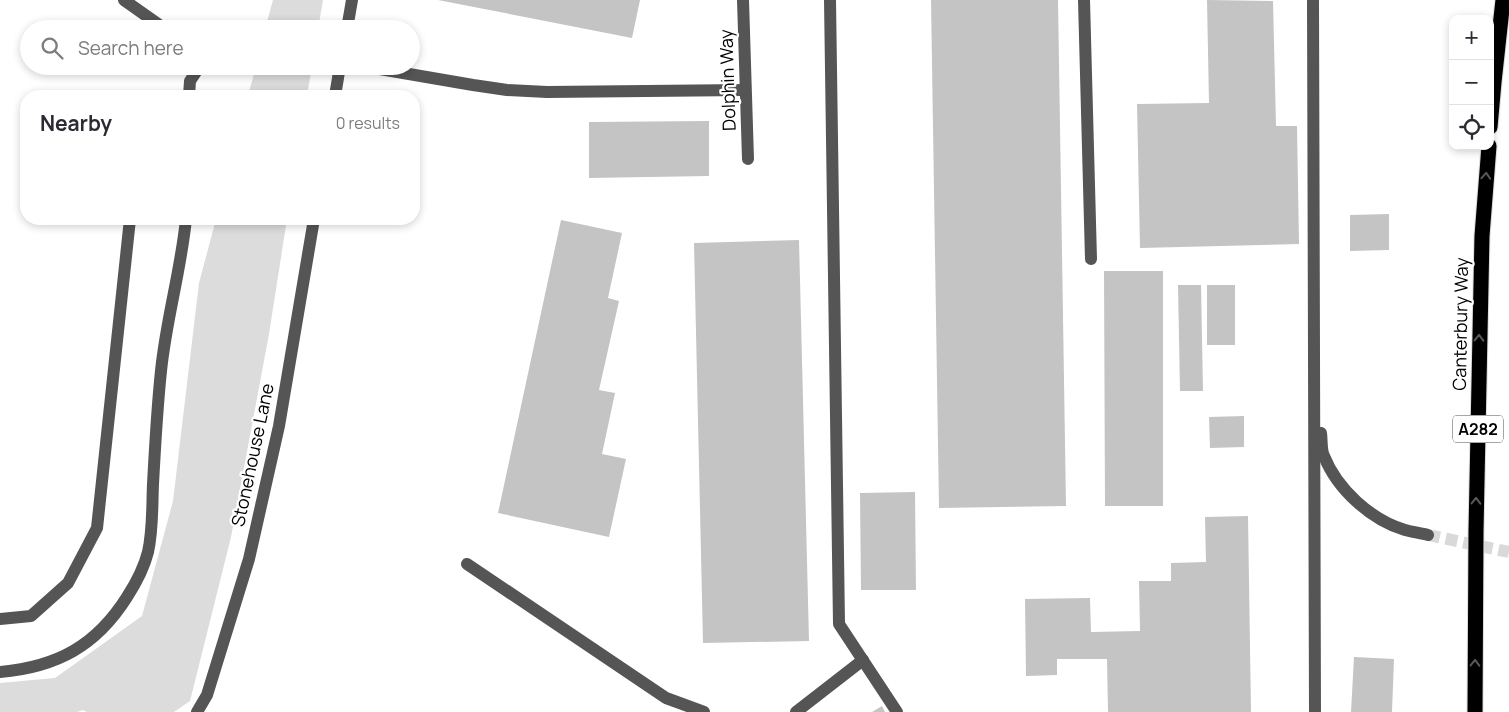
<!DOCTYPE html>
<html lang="en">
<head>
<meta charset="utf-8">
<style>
  :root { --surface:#fff; --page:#f2f2f3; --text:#2b2b33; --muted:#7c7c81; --line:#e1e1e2 }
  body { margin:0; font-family:Manrope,sans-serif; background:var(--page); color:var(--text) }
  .controls { position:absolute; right:15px; top:15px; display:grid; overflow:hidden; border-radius:10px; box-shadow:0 2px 8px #0003 }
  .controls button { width:45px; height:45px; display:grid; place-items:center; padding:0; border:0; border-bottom:1px solid var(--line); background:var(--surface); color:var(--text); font:25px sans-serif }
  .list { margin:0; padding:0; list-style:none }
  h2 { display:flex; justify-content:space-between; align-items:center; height:65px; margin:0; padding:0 20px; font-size:21px }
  h2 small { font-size:16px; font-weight:400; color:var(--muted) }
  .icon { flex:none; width:28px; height:28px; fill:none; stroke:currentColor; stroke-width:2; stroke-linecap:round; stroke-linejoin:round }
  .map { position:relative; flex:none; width:1509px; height:712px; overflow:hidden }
  .search { position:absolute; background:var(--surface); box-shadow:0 2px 8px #0003; left:20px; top:20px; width:400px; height:55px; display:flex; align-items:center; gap:12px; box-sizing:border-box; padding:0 18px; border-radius:28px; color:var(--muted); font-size:19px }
  .panel { position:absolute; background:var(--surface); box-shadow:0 2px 8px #0003; left:20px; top:90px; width:400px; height:135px; border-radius:20px }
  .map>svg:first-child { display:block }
</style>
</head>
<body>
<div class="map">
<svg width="1509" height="712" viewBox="0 0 1509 712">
  <rect width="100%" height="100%" fill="#fff"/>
  <g fill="#dcdcdc">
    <path d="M 273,0 L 323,0 L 318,29 L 265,29 Z"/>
    <path d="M 256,66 L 312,66 L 307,96 L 248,96 Z"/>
    <path d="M 216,219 L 287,219 L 269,334 L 231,537 L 190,701 L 174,712 L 87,712 L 83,710 L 77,712 L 0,712 L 0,683 L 55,678 L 142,616 L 173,501 L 199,283 Z"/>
  </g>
  <g fill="#c4c4c4">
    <path d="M 438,0 L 640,0 L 632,38 Z"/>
    <path d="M 931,0 L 1058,0 L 1066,506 L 939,508 Z"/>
    <path d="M 1207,0 L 1273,1 L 1276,126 L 1297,126 L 1299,244 L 1140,248 L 1137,104 L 1209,103 Z"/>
    <path d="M 709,121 L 709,176 L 589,178 L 589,122 Z"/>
    <path d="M 1389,214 L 1389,250 L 1350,251 L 1350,215 Z"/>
    <path d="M 561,220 L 622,233 L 608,298 L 619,301 L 599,390 L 615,393 L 602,454 L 626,459 L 609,537 L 498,513 Z"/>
    <path d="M 799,240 L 809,641 L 703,643 L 694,243 Z"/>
    <path d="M 1104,271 L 1163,271 L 1163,506 L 1105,506 Z"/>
    <path d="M 1178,285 L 1201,285 L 1203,391 L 1180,391 Z"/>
    <rect x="1207" y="285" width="28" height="60"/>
    <path d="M 1244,416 L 1244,447 L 1210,448 L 1209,417 Z"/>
    <path d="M 915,492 L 916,590 L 861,590 L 860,493 Z"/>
    <path d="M 1248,516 L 1251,712 L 1108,712 L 1107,659 L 1057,659 L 1057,675 L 1026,676 L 1025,599 L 1090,598 L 1091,632 L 1140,631 L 1139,581 L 1171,581 L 1171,563 L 1206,562 L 1205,517 Z"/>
    <path d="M 1354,657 L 1394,659 L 1392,712 L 1351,712 Z"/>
    <path d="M 882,706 L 885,712 L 872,712 Z"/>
  </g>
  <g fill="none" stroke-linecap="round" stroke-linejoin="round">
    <path stroke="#d9d9d9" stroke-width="12" stroke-dasharray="12 6" stroke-linecap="butt" d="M 1428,535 L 1509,552"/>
    <defs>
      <g id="highway">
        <path d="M 1490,127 L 1494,82 L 1503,0"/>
        <path d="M 1475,712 L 1476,531 L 1482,236 L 1489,146"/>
      </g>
    </defs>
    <use href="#highway" stroke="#dbdbdb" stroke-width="17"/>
    <g stroke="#555" stroke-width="12">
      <path d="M 124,0 L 165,29"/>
      <path d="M 743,0 L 748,159"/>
      <path d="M 830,0 L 839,624 L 897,712"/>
      <path d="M 1084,0 L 1091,259"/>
      <path d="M 1313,0 L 1315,712"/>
      <path d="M 347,29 L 352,0"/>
      <path d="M 374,68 L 473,85 L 507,90 L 547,92 L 745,90"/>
      <path d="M 189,96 L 190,81 L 200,66"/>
      <path d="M 335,96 L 340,66"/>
      <path d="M 1321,433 C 1322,441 1321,450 1324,456 C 1337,489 1371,520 1405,530 C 1412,532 1420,533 1428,535"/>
      <path d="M 467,564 L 666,698 L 704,712"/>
      <path d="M 0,619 L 31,616 L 68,583 L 97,528 L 130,219"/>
      <path d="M 0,672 C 57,667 96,646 127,597 C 136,583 144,568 148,552 C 153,530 152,507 153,484 C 155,447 157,409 161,371 C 166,320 181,270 186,219"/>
      <path d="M 197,712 L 207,695 L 249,559 L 279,426 L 314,219"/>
      <path d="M 796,712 L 863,660"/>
    </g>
    <use href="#highway" stroke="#000" stroke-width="15"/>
  </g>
  <defs><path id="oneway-chevron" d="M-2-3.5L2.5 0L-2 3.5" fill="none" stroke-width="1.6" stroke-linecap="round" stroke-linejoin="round" transform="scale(1.25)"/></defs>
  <g stroke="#595959">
    <use href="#oneway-chevron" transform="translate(1486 176) rotate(-86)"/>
    <use href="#oneway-chevron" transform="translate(1479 338) rotate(-89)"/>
    <use href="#oneway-chevron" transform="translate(1476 501) rotate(-89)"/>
    <use href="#oneway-chevron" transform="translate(1475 663) rotate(-89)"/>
  </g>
  <g text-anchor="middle" stroke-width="4.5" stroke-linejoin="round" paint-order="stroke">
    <rect fill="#fff" stroke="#4c4c4c" stroke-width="1" x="1453" y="415.5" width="50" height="27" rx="4"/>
    <g font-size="16" font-weight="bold" fill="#000">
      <text x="1478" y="435">A282</text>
    </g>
    <g font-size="18" fill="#000" stroke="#fff">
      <text transform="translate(728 80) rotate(-92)" y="6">Dolphin Way</text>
      <text transform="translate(1461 324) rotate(-89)" y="6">Canterbury Way</text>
      <text transform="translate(253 455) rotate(-78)" y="6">Stonehouse Lane</text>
    </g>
  </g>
</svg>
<div class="controls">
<button>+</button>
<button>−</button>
<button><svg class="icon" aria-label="locate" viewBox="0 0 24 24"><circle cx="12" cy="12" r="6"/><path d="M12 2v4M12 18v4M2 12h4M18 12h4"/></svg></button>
</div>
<div class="search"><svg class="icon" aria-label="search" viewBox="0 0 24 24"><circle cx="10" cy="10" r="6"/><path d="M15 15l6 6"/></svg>Search here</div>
<section class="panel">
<h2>Nearby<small>0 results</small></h2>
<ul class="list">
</ul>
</section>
</div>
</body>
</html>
